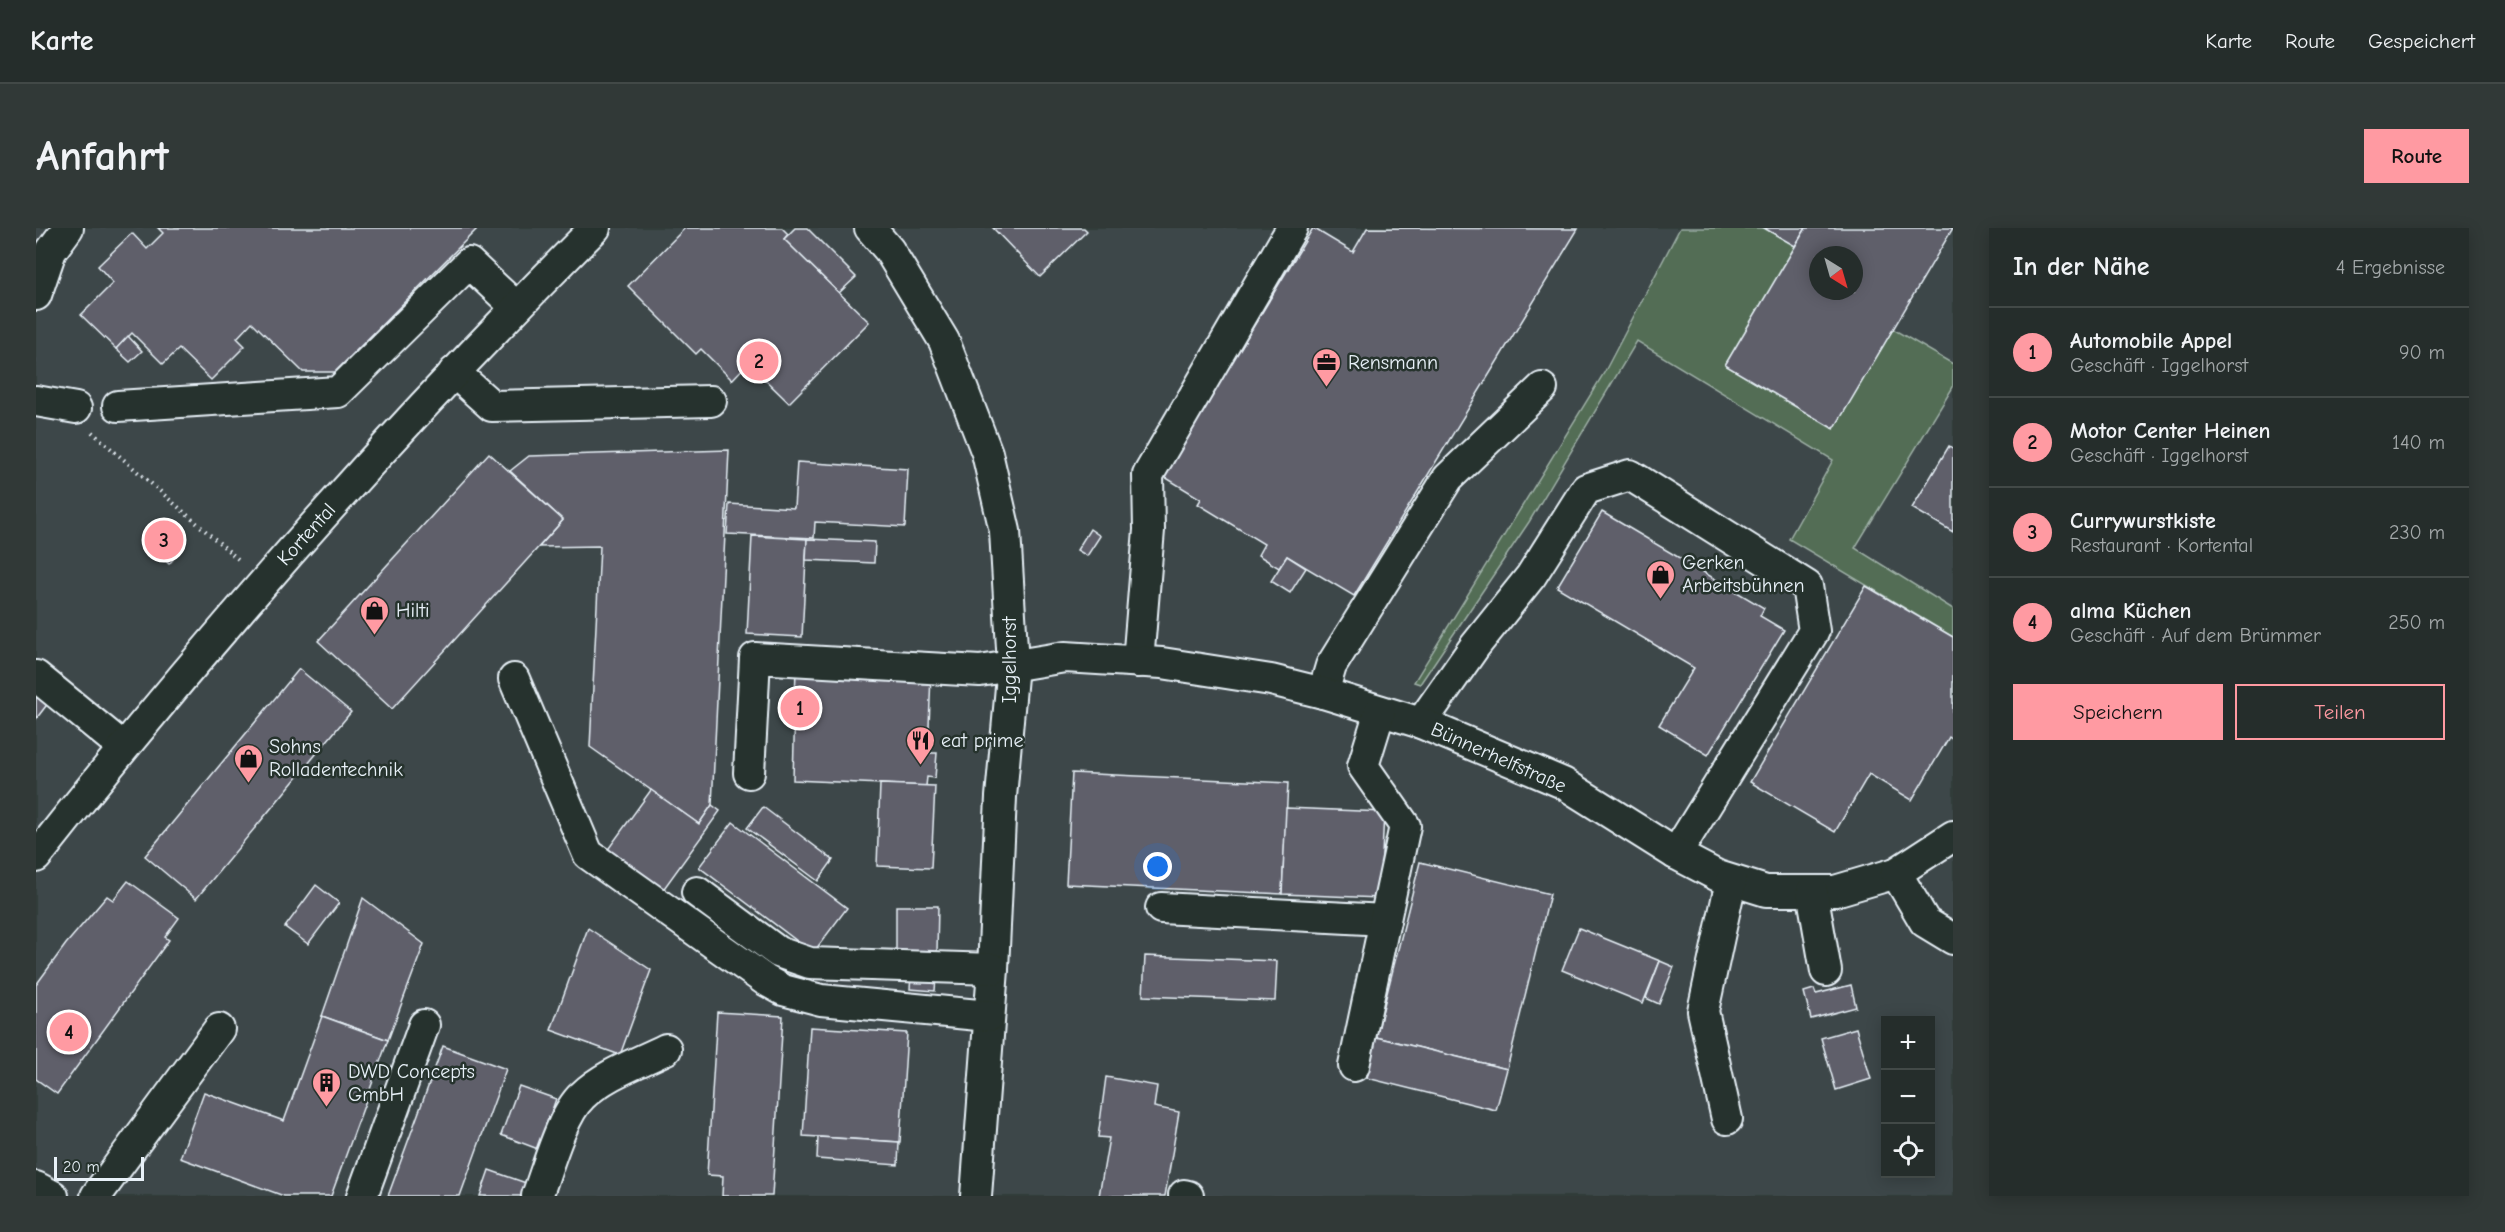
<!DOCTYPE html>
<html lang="de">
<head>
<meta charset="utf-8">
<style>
  :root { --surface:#252d2b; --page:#313937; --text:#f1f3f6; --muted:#a3a8a9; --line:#424947; --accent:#ff9aa2 }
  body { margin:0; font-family:"Comic Neue",sans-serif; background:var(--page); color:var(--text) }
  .controls { position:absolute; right:18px; bottom:18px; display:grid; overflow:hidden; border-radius:0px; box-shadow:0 3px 15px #0003 }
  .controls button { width:54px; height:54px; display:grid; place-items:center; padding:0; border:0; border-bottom:2px solid var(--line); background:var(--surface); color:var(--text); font:30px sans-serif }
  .compass { position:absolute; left:1773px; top:18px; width:54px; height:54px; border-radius:50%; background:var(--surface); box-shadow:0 3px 15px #0003; rotate:143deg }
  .scale { position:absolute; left:18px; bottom:15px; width:90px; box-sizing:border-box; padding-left:6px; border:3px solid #e8f1f8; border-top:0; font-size:16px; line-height:21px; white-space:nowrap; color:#e8f1f8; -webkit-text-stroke:4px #26332d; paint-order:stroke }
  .you { position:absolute; left:1122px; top:639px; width:21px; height:21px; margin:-15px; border:4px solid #fff; border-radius:50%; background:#1a73e8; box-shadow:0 0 0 9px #1a73e833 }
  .badge { display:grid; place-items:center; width:39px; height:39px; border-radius:50%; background:var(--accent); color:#111; font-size:20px; font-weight:700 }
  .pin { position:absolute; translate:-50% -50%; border:3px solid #fff; box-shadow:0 2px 6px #0006 }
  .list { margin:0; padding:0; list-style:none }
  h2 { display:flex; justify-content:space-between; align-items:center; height:78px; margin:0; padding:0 24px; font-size:26px }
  h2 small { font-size:20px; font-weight:400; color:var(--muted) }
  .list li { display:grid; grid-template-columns:39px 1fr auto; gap:18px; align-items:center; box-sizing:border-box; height:90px; padding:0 24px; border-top:2px solid var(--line) }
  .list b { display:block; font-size:22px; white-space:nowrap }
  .list p { margin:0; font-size:20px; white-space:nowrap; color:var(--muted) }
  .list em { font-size:20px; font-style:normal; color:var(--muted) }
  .actions { display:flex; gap:12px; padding:18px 24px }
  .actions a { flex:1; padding:14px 0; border:2px solid var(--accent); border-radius:0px; text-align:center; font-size:21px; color:var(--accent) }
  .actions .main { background:var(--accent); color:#111 }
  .icon { flex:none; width:33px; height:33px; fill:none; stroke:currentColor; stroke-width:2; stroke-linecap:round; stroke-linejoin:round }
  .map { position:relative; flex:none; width:1917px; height:968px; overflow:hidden; border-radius:0px }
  header { display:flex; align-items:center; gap:36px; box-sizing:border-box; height:84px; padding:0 30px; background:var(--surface); border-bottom:2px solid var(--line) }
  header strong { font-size:28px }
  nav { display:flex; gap:33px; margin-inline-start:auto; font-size:21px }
  .intro { display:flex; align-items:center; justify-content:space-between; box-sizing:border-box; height:144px; padding:0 36px }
  h1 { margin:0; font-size:42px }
  .button { padding:15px 27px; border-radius:0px; background:var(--accent); color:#111; font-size:21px; font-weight:700 }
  main { display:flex; gap:36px; padding:0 36px }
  aside { flex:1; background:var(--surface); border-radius:0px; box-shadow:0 3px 15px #0003 }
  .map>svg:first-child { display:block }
</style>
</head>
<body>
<header>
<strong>Karte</strong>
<nav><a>Karte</a><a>Route</a><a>Gespeichert</a></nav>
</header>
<div class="intro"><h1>Anfahrt</h1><a class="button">Route</a></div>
<main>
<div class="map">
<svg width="1917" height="968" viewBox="0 0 1917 968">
  <rect width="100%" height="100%" fill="#313c39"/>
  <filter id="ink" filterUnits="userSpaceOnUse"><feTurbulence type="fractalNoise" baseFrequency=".0167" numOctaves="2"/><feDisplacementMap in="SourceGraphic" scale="12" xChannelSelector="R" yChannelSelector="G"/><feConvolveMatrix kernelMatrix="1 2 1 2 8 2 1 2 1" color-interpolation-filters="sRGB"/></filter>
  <g filter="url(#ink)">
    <path fill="#3e4648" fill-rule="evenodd" d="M 0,0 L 1917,0 L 1917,968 L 0,968 ZM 1782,27 L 1818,27 L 1818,63 L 1782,63 ZM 1850,792 L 1894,792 L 1894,946 L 1850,946 Z"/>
    <path fill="#526d54" stroke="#9dafa6" stroke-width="1.5" d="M 1644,0 L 1728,0 L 1759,18 L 1689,137 L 1797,201 L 1857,101 L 1917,136 L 1917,159 L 1819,320 L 1917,381 L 1917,409 L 1753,311 L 1797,232 L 1601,113 L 1493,294 L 1384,456 L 1378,454 L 1568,145 Z"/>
    <g fill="#5e5e6b" stroke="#e8f1f8" stroke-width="1.5" fill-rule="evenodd">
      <path d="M 122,0 L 442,0 L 299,144 L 267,144 L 216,94 L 201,110 L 209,118 L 175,152 L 143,121 L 127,136 L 96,105 L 80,121 L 45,87 L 77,55 L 62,38 L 96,5 L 111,21 L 127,5 Z"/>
      <path d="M 649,0 L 746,0 L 752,6 L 748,11 L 833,94 L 753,175 L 712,135 L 696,152 L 665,121 L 660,126 L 592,58 Z"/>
      <path d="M 759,0 L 771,0 L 820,49 L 803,65 L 748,11 Z"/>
      <path d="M 957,0 L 1048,0 L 1051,3 L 1004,49 Z"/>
      <path d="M 1277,0 L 1317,24 L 1331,0 L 1542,1 L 1318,368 L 1251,328 L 1243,340 L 1222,327 L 1228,316 L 1162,276 L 1165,271 L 1127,248 Z"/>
      <path d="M 1728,0 L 1770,0 L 1759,18 Z"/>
      <path d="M 1770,0 L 1917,0 L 1798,201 L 1689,137 ZM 1782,27 L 1818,27 L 1818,63 L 1782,63 Z"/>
      <path d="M 92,108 L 106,123 L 94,134 L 80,121 Z"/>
      <path d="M 1913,218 L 1917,220 L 1917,304 L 1876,280 Z"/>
      <path d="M 693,222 L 676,577 L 663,596 L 554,519 L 564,318 L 503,319 L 527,292 L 474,243 L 493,228 Z"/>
      <path d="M 453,225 L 527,292 L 356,481 L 282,413 Z"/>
      <path d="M 761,234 L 872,241 L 869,299 L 779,294 L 778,310 L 691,306 L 693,276 L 758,280 Z"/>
      <path d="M 1566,284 L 1728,380 L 1724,388 L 1748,402 L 1672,527 L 1623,497 L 1658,440 L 1521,359 Z"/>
      <path d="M 120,294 L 148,319 L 133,336 L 105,311 Z"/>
      <path d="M 1054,301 L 1064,308 L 1051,328 L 1041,322 Z"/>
      <path d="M 716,308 L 771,311 L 766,409 L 711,406 Z"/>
      <path d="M 771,311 L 839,314 L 838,335 L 770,332 Z"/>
      <path d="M 1251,328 L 1270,340 L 1254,365 L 1235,353 Z"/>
      <path d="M 1830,358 L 1917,409 L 1917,512 L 1913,509 L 1876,572 L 1833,546 L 1799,604 L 1714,554 Z"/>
      <path d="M 760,439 L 895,446 L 892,525 L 901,525 L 899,550 L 891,549 L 890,558 L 757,552 Z"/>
      <path d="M 263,441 L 315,484 L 160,671 L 109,628 Z"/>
      <path d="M 0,463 L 13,474 L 0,491 Z"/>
      <path d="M 1036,545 L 1252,555 L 1246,666 L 1030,656 Z"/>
      <path d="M 844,556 L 899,558 L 895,640 L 841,638 Z"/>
      <path d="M 615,562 L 663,596 L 676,577 L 684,583 L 621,670 L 565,631 Z"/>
      <path d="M 727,579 L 797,632 L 782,653 L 711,600 Z"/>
      <path d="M 1250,580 L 1348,584 L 1344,670 L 1246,666 Z"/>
      <path d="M 697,594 L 811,680 L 777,725 L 663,639 Z"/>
      <path d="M 1384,634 L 1514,666 L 1471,841 L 1340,809 Z"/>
      <path d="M 92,653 L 143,690 L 129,709 L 133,712 L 21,866 L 0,851 L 0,757 L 30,716 L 71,668 L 77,672 Z"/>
      <path d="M 280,657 L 303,675 L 272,716 L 249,699 Z"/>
      <path d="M 327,670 L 388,716 L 352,812 L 286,788 Z"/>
      <path d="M 860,678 L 902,678 L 901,724 L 860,724 Z"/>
      <path d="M 552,700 L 615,742 L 584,827 L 515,802 Z"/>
      <path d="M 1543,700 L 1624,733 L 1607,775 L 1526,742 Z"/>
      <path d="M 1109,728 L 1241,733 L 1239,773 L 1107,768 Z"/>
      <path d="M 1624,733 L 1638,739 L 1623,776 L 1610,770 Z"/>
      <path d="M 875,748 L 900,749 L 899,763 L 874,761 Z"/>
      <path d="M 1815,757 L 1820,779 L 1775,791 L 1768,764 L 1778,761 L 1780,766 Z"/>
      <path d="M 681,784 L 747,788 L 736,968 L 686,968 L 687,948 L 671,947 Z"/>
      <path d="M 286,788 L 352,812 L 295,968 L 248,968 L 144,930 L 168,864 L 248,893 Z"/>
      <path d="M 774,799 L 871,805 L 864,914 L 767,908 Z"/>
      <path d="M 1820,800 L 1835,851 L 1800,862 L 1785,810 Z"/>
      <path d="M 1340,809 L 1471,841 L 1460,882 L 1331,850 Z"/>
      <path d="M 407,818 L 470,841 L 424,968 L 352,968 Z"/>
      <path d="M 1070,849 L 1121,858 L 1118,879 L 1143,884 L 1129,968 L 1063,968 L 1073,910 L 1062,909 Z"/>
      <path d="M 483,858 L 520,871 L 502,921 L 465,907 Z"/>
      <path d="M 782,909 L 863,914 L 862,937 L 781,931 Z"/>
      <path d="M 453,942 L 490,955 L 485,968 L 444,968 Z"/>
    </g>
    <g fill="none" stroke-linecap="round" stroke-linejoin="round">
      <defs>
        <g id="minor">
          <path d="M 834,0 L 853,22 L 908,113 L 951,225 L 969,303 L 977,437 L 965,569 L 957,741 L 940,968"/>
          <path d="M 0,67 L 15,23 L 32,0"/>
          <path d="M 418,144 L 456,178 L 675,173"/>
          <path d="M 0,173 L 40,180"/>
          <path d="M 82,178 L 302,164 L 433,35 L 480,79"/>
          <path d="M 1102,434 L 1113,302 L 1112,247 L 1256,0"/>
          <path d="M 0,448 L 87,519"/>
          <path d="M 478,451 L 552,626 L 729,752 L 747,762 L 785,772 L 953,788"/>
          <path d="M 1287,465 L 1295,438 L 1412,250 L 1506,160"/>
          <path d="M 1385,495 L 1439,418 L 1495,348 L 1550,261 L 1594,247 L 1771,358 L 1778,403 L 1640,626"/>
          <path d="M 713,545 L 719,430 L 944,443 L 1029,429 L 1126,435 L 1235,452 L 1287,465 L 1385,495 L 1527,555 L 1640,626 L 1682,648 L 1730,663 L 1799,663 L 1860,645 L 1917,608"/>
          <path d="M 0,629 C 174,408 360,199 559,0"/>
          <path d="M 1860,645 L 1889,694 L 1917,711"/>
          <path d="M 1776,663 L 1790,743"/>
          <path d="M 661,664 L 742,724 L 774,735 L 957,741"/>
          <path d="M 1125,680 L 1349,692"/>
          <path d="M 1318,838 L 1369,598 L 1327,538 L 1344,483"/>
          <path d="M 1691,891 L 1667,783 L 1695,653"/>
          <path d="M 0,959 L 17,968"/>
          <path d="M 1148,967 L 1152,968"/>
          <path d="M 60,968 L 183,801"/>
          <path d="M 326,968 L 388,797"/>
          <path d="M 501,968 C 511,942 526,886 546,868 C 569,846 602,835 630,821"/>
        </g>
      </defs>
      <use href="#minor" stroke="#e8f1f8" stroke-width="34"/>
      <path stroke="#e8f1f8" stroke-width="4" stroke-dasharray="1.5 4.5" stroke-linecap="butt" d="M 56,204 L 203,332"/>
      <use href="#minor" stroke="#26332d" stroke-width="30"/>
    </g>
  </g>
  <defs>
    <symbol id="office-pin" viewBox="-11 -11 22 30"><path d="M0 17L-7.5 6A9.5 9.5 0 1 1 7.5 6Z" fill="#ff9aa2" stroke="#26332d"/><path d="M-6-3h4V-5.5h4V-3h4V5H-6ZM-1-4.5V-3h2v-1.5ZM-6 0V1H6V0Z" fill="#111"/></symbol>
    <symbol id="shop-pin" viewBox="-11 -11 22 30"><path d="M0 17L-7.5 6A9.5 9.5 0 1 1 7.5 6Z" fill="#ff9aa2" stroke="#26332d"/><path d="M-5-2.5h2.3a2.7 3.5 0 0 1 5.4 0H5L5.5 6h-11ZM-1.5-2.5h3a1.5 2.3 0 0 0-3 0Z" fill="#111"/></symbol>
    <symbol id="restaurant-pin" viewBox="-11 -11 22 30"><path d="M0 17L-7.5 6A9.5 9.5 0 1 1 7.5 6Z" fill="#ff9aa2" stroke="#26332d"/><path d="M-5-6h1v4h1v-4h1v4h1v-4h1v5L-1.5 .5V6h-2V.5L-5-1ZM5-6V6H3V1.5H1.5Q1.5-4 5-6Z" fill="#111"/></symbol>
    <symbol id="building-pin" viewBox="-11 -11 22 30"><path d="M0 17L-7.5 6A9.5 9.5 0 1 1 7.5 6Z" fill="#ff9aa2" stroke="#26332d"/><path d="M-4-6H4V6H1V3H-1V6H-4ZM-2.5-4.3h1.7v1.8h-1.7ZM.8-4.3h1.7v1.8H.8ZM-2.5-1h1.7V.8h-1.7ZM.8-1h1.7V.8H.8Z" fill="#111"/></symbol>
  </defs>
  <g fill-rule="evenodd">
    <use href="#office-pin" x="1274" y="118" width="33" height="45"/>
    <use href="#shop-pin" x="1608" y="330" width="33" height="45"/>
    <use href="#shop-pin" x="322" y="366" width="33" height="45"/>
    <use href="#restaurant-pin" x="868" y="496" width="33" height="45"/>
    <use href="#shop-pin" x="196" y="514" width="33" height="45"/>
    <use href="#building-pin" x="274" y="838" width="33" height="45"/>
  </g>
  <g text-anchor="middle" stroke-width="5" stroke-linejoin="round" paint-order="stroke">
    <g font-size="20" fill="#e8f1f8" stroke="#26332d" text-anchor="start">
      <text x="1312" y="141">Rensmann</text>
      <text x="1646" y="341">Gerken<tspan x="1646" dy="23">Arbeitsbühnen</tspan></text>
      <text x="360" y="389">Hilti</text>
      <text x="905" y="519">eat prime</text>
      <text x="233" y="525">Sohns<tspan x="233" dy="23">Rolladentechnik</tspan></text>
      <text x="312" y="850">DWD Concepts<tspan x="312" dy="23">GmbH</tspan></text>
    </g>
    <g font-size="20" fill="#e8f1f8" stroke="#26332d">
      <text transform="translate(270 306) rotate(-48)" y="7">Kortental</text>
      <text transform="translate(973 432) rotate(-90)" y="7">Iggelhorst</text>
      <text transform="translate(1463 529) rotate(24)" y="7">Bünnerhelfstraße</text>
    </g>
  </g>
</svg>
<div class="controls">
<button>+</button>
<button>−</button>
<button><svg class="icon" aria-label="locate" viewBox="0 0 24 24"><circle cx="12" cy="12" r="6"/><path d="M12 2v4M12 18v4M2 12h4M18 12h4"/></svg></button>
</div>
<svg class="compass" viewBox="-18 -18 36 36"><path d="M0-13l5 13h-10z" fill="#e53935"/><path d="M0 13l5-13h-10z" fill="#a3a8a9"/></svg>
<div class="scale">20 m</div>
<div class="you"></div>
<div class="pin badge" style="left:764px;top:480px">1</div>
<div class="pin badge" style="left:723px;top:133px">2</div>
<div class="pin badge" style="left:128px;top:312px">3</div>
<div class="pin badge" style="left:33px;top:804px">4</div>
</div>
<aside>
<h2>In der Nähe<small>4 Ergebnisse</small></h2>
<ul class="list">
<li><span class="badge">1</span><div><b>Automobile Appel</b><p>Geschäft · Iggelhorst</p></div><em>90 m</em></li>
<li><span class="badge">2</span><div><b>Motor Center Heinen</b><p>Geschäft · Iggelhorst</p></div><em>140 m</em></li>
<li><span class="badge">3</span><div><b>Currywurstkiste</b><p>Restaurant · Kortental</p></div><em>230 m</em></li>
<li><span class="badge">4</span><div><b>alma Küchen</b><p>Geschäft · Auf dem Brümmer</p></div><em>250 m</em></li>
</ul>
<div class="actions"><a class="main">Speichern</a><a>Teilen</a></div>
</aside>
</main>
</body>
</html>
